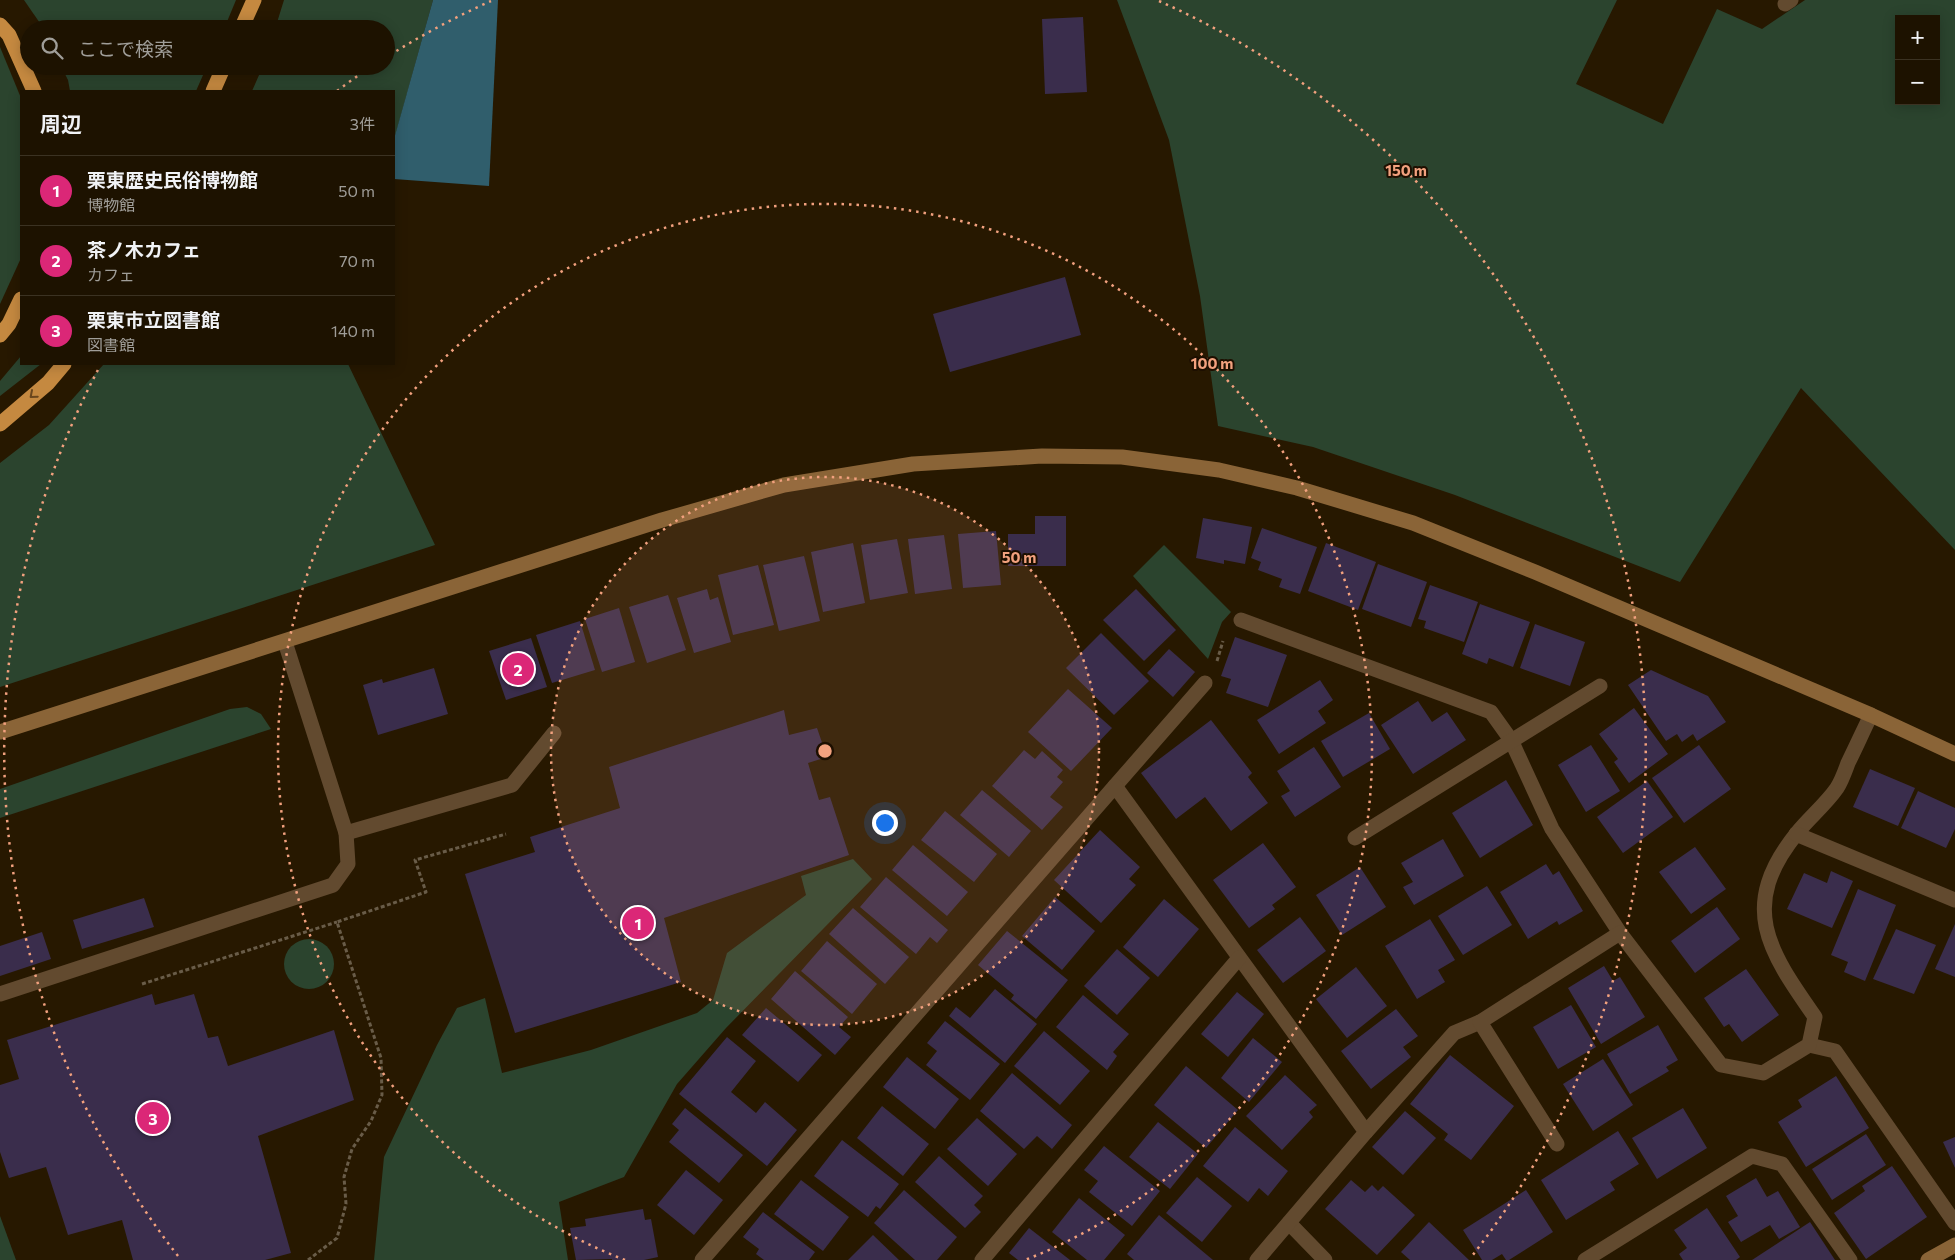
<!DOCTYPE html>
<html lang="ja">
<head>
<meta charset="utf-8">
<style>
  :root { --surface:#1d1200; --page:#2a200f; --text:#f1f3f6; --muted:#a09e99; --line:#3b3222; --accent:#db2777 }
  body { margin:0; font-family:Commissioner,"Noto Sans JP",sans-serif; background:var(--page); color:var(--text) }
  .controls { position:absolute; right:15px; top:15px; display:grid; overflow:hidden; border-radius:0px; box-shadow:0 2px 12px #0003 }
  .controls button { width:45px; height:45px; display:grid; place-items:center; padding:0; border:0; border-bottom:1px solid var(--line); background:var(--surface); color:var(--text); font:25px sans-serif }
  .you { position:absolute; left:884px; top:822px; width:18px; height:18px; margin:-12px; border:4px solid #fff; border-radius:50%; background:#1a73e8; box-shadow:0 0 0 8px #1a73e833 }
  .badge { display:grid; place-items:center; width:32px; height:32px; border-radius:50%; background:var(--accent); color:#fff; font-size:16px; font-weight:700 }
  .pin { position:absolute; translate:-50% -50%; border:2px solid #fff; box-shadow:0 1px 5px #0006 }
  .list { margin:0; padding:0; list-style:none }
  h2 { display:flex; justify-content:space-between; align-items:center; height:65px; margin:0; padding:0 20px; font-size:21px }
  h2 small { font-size:16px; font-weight:400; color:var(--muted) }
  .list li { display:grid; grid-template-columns:32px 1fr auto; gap:15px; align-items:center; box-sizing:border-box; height:70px; padding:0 20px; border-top:1px solid var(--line) }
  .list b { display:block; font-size:19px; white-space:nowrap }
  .list p { margin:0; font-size:16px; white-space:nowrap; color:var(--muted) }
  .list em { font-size:16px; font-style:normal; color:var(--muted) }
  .icon { flex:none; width:28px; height:28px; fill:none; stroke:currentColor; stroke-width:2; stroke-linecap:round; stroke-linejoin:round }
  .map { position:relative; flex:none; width:1955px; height:1260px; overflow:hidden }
  .search { position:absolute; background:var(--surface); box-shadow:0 2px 12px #0003; left:20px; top:20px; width:375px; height:55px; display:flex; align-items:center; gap:12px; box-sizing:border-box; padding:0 18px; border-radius:28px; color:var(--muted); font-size:19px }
  .panel { position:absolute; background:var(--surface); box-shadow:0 2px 12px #0003; left:20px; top:90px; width:375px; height:275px; border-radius:0px }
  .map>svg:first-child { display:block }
</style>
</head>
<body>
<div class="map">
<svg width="1955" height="1260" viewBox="0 0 1955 1260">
  <rect width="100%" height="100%" fill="#271800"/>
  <g fill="#2b442e" fill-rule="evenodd">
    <path d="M 24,0 L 236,0 L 224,29 L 44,29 Z"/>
    <path d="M 284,0 L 433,0 L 394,140 L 394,91 L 252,91 L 263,66 L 386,66 L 386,29 L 275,29 Z"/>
    <path d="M 1117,0 L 1617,0 L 1576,84 L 1663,124 L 1717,9 L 1762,29 L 1805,0 L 1955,0 L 1955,550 L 1801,388 L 1680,582 L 1455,495 L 1313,447 L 1218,426 L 1200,296 L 1169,140 ZM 1899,19 L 1936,19 L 1936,101 L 1899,101 Z"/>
    <path d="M 0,47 L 21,98 L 21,258 L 0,304 Z"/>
    <path d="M 61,66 L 207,66 L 196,91 L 70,91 L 68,80 Z"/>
    <path d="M 21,356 L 21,364 L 41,364 L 0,396 L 0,381 Z"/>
    <path d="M 104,364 L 348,364 L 435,545 L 0,687 L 0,463 L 49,425 Z"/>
    <path d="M 1164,545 L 1231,612 L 1222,622 L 1208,659 L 1133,576 Z"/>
    <path d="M 247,707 L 261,714 L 271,729 L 0,818 L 0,789 L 230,709 Z"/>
    <path d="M 853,859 L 872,879 L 726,1028 L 677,1084 L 624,1177 L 559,1202 L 568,1260 L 374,1260 L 384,1157 L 437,1045 L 457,1008 L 485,998 L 502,1073 L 591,1050 L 697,1013 L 713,1000 L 727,953 L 806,895 L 801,876 Z"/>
    <circle cx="309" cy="964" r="25"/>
    <path d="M 0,1216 L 16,1260 L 0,1260 Z"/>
  </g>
  <path fill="#305e6c" d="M 433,0 L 498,0 L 489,186 L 394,179 L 394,139 Z"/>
  <g fill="#3a2d4c">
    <path d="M 1083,17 L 1087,92 L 1045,94 L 1042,19 Z"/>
    <path d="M 1065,277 L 1081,335 L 950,372 L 933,314 Z"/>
    <path d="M 1035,516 L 1066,516 L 1066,566 L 1008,566 L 1008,534 L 1035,534 Z"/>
    <path d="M 1203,518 L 1252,527 L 1245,564 L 1224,560 L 1224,564 L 1196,558 Z"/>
    <path d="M 1262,528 L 1317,547 L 1300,594 L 1279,587 L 1282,579 L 1258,570 L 1261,562 L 1251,558 Z"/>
    <path d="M 996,531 L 1001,585 L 963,588 L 958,534 Z"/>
    <path d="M 944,535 L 952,589 L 915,594 L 908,539 Z"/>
    <path d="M 897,539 L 908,593 L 870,600 L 861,545 Z"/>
    <path d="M 853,543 L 865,603 L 823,612 L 811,552 Z"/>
    <path d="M 1326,543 L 1376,562 L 1358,610 L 1308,591 Z"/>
    <path d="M 804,556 L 820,621 L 779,631 L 763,565 Z"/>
    <path d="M 1378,564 L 1427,582 L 1411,627 L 1362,609 Z"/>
    <path d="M 758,565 L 774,625 L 733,635 L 718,575 Z"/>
    <path d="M 1430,585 L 1478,602 L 1464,642 L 1424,628 L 1426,621 L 1418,619 Z"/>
    <path d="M 707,589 L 710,600 L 718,597 L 731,642 L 694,653 L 677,598 Z"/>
    <path d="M 1136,589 L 1176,630 L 1144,661 L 1103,620 Z"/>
    <path d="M 668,595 L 686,650 L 647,663 L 629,607 Z"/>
    <path d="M 1480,604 L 1530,622 L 1513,667 L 1489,658 L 1487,664 L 1462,654 Z"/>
    <path d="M 619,608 L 635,662 L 602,672 L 585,619 Z"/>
    <path d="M 580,621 L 595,670 L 552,683 L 536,635 Z"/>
    <path d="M 1535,624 L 1585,642 L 1570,686 L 1520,668 Z"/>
    <path d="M 1101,633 L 1149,681 L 1114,715 L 1066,668 Z"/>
    <path d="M 1235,637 L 1287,655 L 1268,707 L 1226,693 L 1231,679 L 1221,676 Z"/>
    <path d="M 531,638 L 547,687 L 506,700 L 489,651 Z"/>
    <path d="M 1169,649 L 1195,672 L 1173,697 L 1147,673 Z"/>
    <path d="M 434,668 L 448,714 L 378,735 L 363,685 L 382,679 L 383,683 Z"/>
    <path d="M 1651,670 L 1708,696 L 1726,722 L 1697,741 L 1693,734 L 1682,742 L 1677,734 L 1666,741 L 1628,685 Z"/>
    <path d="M 1320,680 L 1333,700 L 1318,711 L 1326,723 L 1279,754 L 1257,720 Z"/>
    <path d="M 1068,689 L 1112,728 L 1071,771 L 1028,732 Z"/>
    <path d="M 1418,701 L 1432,722 L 1447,712 L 1466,740 L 1413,774 L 1381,725 Z"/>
    <path d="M 1634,708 L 1668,754 L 1629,783 L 1614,762 L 1618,759 L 1599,734 Z"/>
    <path d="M 784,710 L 789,735 L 817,728 L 827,757 L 808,763 L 819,800 L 830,797 L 849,855 L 664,918 L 681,982 L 515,1033 L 465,874 L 535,852 L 530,837 L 620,808 L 609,767 Z"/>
    <path d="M 1369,713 L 1390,749 L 1343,777 L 1321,741 Z"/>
    <path d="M 1211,720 L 1252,773 L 1248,777 L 1268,803 L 1231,831 L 1205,797 L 1176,819 L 1141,773 Z"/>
    <path d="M 1591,745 L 1620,791 L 1586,812 L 1558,765 Z"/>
    <path d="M 1699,745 L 1731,789 L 1684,823 L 1652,778 Z"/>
    <path d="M 1314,747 L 1341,787 L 1295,817 L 1281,796 L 1290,791 L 1277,771 Z"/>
    <path d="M 1024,750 L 1035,759 L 1042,751 L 1063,770 L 1057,777 L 1063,782 L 1050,797 L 1063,807 L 1042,830 L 992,786 Z"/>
    <path d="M 1870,769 L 1915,788 L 1898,826 L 1853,807 Z"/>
    <path d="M 1506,780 L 1533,825 L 1480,858 L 1452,813 Z"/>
    <path d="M 1647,781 L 1673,817 L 1623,853 L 1597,817 Z"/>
    <path d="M 982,790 L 1031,831 L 1009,857 L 960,815 Z"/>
    <path d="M 1918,791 L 1955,808 L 1955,829 L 1946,848 L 1901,828 Z"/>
    <path d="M 945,811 L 997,854 L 974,882 L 921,840 Z"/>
    <path d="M 1100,830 L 1140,867 L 1129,879 L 1136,885 L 1101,923 L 1054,880 Z"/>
    <path d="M 1443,839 L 1464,876 L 1414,905 L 1403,887 L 1413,882 L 1401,863 Z"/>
    <path d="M 1263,843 L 1296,887 L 1272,905 L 1275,909 L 1249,928 L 1213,880 Z"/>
    <path d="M 913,845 L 968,892 L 947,916 L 892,870 Z"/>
    <path d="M 1695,847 L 1726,889 L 1691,914 L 1659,872 Z"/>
    <path d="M 1546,864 L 1553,875 L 1559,871 L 1583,911 L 1559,925 L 1557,921 L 1528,939 L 1500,892 Z"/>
    <path d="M 1360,867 L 1386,907 L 1342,935 L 1316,895 Z"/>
    <path d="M 1831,871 L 1853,881 L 1832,928 L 1787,909 L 1804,873 L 1827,883 Z"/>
    <path d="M 886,877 L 948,930 L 937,943 L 930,937 L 916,954 L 860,907 Z"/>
    <path d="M 1487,886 L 1512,925 L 1463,955 L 1438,916 Z"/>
    <path d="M 1858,889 L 1896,905 L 1865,981 L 1844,972 L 1848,962 L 1831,955 Z"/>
    <path d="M 1055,897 L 1095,931 L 1062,970 L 1022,936 Z"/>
    <path d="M 144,898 L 154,927 L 82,949 L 73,920 Z"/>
    <path d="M 1164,899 L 1199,929 L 1158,977 L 1123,947 Z"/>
    <path d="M 1717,907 L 1740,939 L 1695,973 L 1671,941 Z"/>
    <path d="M 853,908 L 909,957 L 885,984 L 829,934 Z"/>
    <path d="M 1300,917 L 1326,951 L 1283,983 L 1257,950 Z"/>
    <path d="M 1430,919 L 1455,960 L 1438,970 L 1445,982 L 1417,999 L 1385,946 Z"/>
    <path d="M 1955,924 L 1955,977 L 1935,969 Z"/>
    <path d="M 1896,929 L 1936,945 L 1914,994 L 1873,979 Z"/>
    <path d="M 1007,931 L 1068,980 L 1036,1019 L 1011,999 L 1014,995 L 978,965 Z"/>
    <path d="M 42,932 L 51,959 L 0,976 L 0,946 Z"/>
    <path d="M 827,941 L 877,984 L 852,1014 L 801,971 Z"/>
    <path d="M 1117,949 L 1150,978 L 1117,1015 L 1084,986 Z"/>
    <path d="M 1604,966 L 1613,981 L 1620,977 L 1645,1017 L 1601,1044 L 1568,988 Z"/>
    <path d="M 1356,967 L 1387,1006 L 1347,1038 L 1316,999 Z"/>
    <path d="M 1746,969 L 1779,1015 L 1742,1042 L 1729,1024 L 1724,1027 L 1704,998 Z"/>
    <path d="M 795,971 L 848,1017 L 839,1027 L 851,1037 L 835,1055 L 771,999 Z"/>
    <path d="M 995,989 L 1037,1024 L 1005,1063 L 949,1016 L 956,1007 L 970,1018 Z"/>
    <path d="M 1237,992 L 1264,1014 L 1228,1057 L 1201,1034 Z"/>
    <path d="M 152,994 L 155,1005 L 194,994 L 208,1038 L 218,1036 L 228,1066 L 334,1030 L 354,1100 L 258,1136 L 291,1253 L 265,1260 L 133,1260 L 122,1220 L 68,1235 L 46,1167 L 9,1178 L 0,1152 L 0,1085 L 19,1079 L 7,1040 Z"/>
    <path d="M 1083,995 L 1129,1034 L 1113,1052 L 1117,1056 L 1107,1070 L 1056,1027 Z"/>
    <path d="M 1571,1005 L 1596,1047 L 1558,1069 L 1533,1027 Z"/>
    <path d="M 766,1008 L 822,1055 L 798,1082 L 742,1035 Z"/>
    <path d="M 1396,1009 L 1418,1036 L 1403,1047 L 1411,1057 L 1371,1089 L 1341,1051 Z"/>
    <path d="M 945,1021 L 1000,1064 L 970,1100 L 926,1065 L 937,1051 L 927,1043 Z"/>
    <path d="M 1658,1025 L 1678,1060 L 1666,1067 L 1669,1071 L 1630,1094 L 1607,1054 Z"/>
    <path d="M 1044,1031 L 1090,1071 L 1060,1105 L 1014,1066 Z"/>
    <path d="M 727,1037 L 756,1061 L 731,1092 L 756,1113 L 765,1102 L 797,1130 L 767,1166 L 679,1094 Z"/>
    <path d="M 1253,1038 L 1282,1062 L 1249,1102 L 1221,1078 Z"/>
    <path d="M 1450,1055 L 1514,1106 L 1471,1160 L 1444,1140 L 1448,1134 L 1410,1104 Z"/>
    <path d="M 907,1057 L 959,1099 L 935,1129 L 883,1087 Z"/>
    <path d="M 1603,1059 L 1633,1105 L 1593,1131 L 1563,1084 Z"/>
    <path d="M 1186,1066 L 1238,1110 L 1206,1148 L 1154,1105 Z"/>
    <path d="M 1012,1073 L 1072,1125 L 1052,1149 L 1037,1136 L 1024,1149 L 980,1111 Z"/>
    <path d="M 1285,1075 L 1317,1105 L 1309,1112 L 1313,1117 L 1282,1150 L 1246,1116 Z"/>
    <path d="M 1836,1076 L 1869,1128 L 1806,1167 L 1778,1122 L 1802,1107 L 1798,1100 Z"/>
    <path d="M 882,1106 L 929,1144 L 903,1176 L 857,1138 Z"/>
    <path d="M 685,1108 L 743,1155 L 719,1183 L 669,1142 L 679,1130 L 672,1124 Z"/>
    <path d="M 1683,1108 L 1707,1148 L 1657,1179 L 1632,1138 Z"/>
    <path d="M 1405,1111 L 1436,1138 L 1403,1175 L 1372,1147 Z"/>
    <path d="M 977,1118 L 1017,1154 L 988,1186 L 947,1149 Z"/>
    <path d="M 1158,1122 L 1198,1154 L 1170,1189 L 1129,1157 Z"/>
    <path d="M 1235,1127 L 1288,1171 L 1268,1196 L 1259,1188 L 1248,1202 L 1203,1166 Z"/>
    <path d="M 1618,1131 L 1639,1164 L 1610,1182 L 1615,1190 L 1566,1220 L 1541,1180 Z"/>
    <path d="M 1866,1134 L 1886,1165 L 1832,1200 L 1812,1169 Z"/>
    <path d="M 1955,1137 L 1955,1168 L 1943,1142 Z"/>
    <path d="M 842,1140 L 899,1184 L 880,1209 L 876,1206 L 868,1217 L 814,1176 Z"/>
    <path d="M 1104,1146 L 1160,1191 L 1132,1226 L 1089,1192 L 1098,1181 L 1084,1170 Z"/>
    <path d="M 939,1156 L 983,1196 L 974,1205 L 981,1212 L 965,1228 L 915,1182 Z"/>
    <path d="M 1892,1166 L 1927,1217 L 1866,1259 L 1834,1213 L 1865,1191 L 1862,1186 Z"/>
    <path d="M 686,1170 L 723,1200 L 694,1235 L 657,1205 Z"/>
    <path d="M 1197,1177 L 1232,1206 L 1202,1242 L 1166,1213 Z"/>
    <path d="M 1756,1178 L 1767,1197 L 1778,1191 L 1800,1227 L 1779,1239 L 1770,1225 L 1741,1242 L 1728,1222 L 1738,1216 L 1726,1196 Z"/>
    <path d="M 801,1180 L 849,1217 L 823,1251 L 774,1214 Z"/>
    <path d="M 1351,1180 L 1365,1192 L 1372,1185 L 1378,1191 L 1383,1186 L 1415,1215 L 1377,1255 L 1325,1209 Z"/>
    <path d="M 904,1190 L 957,1237 L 937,1260 L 915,1260 L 874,1223 Z"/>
    <path d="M 1526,1190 L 1553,1232 L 1509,1260 L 1506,1260 L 1502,1254 L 1492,1260 L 1482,1260 L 1463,1230 Z"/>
    <path d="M 1079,1198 L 1125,1235 L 1104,1260 L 1087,1260 L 1052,1232 Z"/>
    <path d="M 1707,1208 L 1740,1257 L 1736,1260 L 1683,1260 L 1679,1254 L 1687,1248 L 1674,1230 Z"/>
    <path d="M 643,1209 L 645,1220 L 651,1219 L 658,1257 L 644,1260 L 612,1260 L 612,1259 L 576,1260 L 570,1228 L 586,1226 L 585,1219 Z"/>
    <path d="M 763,1212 L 815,1252 L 809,1260 L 764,1260 L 756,1254 L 759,1249 L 743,1237 Z"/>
    <path d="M 1159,1215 L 1213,1260 L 1134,1260 L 1127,1254 Z"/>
    <path d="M 1429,1222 L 1469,1260 L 1410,1260 L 1401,1252 Z"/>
    <path d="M 1810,1222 L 1835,1260 L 1752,1260 Z"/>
    <path d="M 1029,1228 L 1070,1260 L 1018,1260 L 1009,1253 Z"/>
    <path d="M 873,1235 L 899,1260 L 848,1260 Z"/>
  </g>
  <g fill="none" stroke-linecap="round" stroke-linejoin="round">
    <g stroke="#695c48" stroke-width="3" stroke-dasharray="4 2.5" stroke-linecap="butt">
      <path d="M 1217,661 L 1223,641"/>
      <path d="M 142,984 L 337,922"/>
      <path d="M 308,1260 L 337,1238 L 346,1204 L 344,1177 L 352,1149 L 371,1121 L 382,1095 L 381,1058 L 337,922 L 426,892 L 415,860 L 506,834"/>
    </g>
    <g stroke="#624a2f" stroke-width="15">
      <path d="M 1785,4 L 1791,0"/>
      <path d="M 1115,786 L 1205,683"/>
      <path d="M 346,833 L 512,785 L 554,733"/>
      <path d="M 0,994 L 333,885 L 348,864 L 346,833 L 285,642"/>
      <path d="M 1809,1045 L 1835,1051 L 1955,1223"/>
      <path d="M 1366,1132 L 1454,1033 L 1480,1022"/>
      <path d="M 1289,1223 L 1325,1260"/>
      <path d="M 702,1260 L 1115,786 L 1366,1132 L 1257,1260"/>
      <path d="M 982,1260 L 1239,958"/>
      <path d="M 1585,1260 L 1752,1156 L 1782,1164 L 1850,1260"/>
    </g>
    <g stroke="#624a2f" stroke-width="15">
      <path d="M 1241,620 L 1491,712 L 1511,740 L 1552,829 L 1620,933 L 1721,1065 L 1763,1073 L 1809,1045 L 1815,1017 C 1768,950 1738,906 1797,833 C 1809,818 1826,804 1837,788 C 1842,780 1845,771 1848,763 C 1856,747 1863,731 1871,715"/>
      <path d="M 1796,834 L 1955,900"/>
      <path d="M 1355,838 L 1600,686"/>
      <path d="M 1557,1144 L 1480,1022 L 1620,933"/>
    </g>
    <g stroke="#8a6437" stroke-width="15">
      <path d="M 0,732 L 662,520 L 784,485 L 913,464 L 1042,456 L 1122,457 L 1219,470 L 1297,488 L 1413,523 L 1535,572 L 1871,715 L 1955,754"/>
      <path d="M 1928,1260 L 1955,1245"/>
    </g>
    <g stroke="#c58940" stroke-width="15">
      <path d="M 0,25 L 9,35 L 34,91"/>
      <path d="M 241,29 L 254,0"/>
      <path d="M 213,91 L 224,66"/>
      <path d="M 0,335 L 9,324 L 21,299"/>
      <path d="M 0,424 L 48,383 L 64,364"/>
    </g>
  </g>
  <defs><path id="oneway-chevron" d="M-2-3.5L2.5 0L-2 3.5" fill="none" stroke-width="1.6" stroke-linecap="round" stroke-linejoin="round" transform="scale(1.25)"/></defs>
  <use stroke="#69461d" href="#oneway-chevron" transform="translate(33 395) rotate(139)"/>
  <circle cx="825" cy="751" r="274" fill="#f2a17e" fill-opacity=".12"/>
  <g fill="none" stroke="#f2a17e" stroke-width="2.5" stroke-dasharray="2.5 5">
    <circle cx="825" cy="751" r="274"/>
    <path d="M625 1260A547 547 0 1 1 1025 1260"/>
    <path d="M178 1256A821 821 0 0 1 100 366M337 91A821 821 0 0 1 372 66M390 55A821 821 0 0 1 491 1M1159 1A821 821 0 0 1 1472 1256"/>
  </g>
  <circle cx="825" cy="751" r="8" fill="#f2a17e" stroke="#1d0f00" stroke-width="2.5"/>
  <g font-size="15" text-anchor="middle" font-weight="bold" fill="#f2a17e" stroke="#1d0f00" stroke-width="4" stroke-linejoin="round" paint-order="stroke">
    <text x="1406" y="176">150 m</text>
    <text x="1212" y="369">100 m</text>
    <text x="1019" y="563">50 m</text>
  </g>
</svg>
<div class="controls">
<button>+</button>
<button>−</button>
</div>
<div class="you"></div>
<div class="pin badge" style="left:638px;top:923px">1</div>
<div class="pin badge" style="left:518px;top:669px">2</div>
<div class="pin badge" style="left:153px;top:1118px">3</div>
<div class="search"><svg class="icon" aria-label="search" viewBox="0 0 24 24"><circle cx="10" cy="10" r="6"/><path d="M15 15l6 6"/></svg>ここで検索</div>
<section class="panel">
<h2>周辺<small>3件</small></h2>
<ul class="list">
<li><span class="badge">1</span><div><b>栗東歴史民俗博物館</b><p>博物館</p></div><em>50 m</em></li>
<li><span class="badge">2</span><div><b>茶ノ木カフェ</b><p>カフェ</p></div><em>70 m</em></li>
<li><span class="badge">3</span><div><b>栗東市立図書館</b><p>図書館</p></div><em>140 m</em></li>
</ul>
</section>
</div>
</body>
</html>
